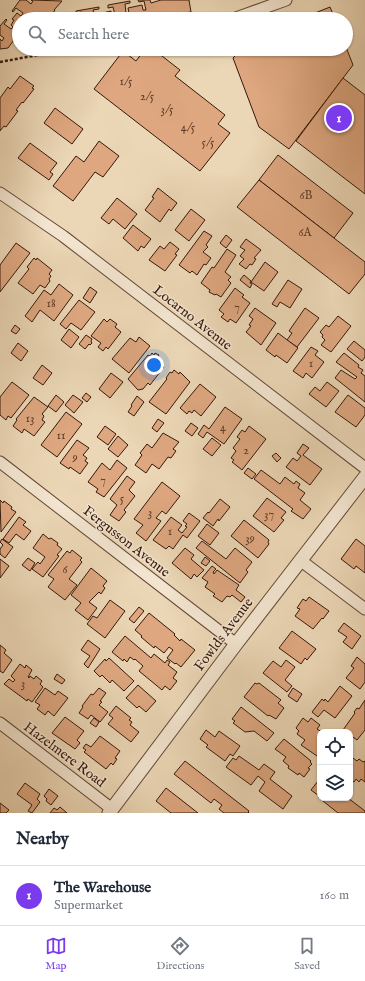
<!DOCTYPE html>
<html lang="en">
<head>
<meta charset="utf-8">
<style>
  :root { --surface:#fff; --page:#f6f6f7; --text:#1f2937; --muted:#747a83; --line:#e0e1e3; --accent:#7c3aed }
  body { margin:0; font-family:"IM FELL English",serif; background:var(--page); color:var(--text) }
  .controls { position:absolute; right:12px; bottom:12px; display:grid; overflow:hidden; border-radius:8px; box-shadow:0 1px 3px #0004 }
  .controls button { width:36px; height:36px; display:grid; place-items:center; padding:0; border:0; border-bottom:1px solid var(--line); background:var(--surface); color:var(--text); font:20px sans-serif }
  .you { position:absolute; left:154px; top:365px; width:14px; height:14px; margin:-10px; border:3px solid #fff; border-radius:50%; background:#1a73e8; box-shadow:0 0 0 6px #1a73e833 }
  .badge { display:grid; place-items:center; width:26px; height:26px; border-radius:50%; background:var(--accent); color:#fff; font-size:13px; font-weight:700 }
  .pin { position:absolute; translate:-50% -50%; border:2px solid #fff; box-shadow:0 1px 4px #0006 }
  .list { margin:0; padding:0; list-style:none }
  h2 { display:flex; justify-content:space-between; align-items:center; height:52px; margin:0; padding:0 16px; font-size:17px }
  h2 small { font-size:13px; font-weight:400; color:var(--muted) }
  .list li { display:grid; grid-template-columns:26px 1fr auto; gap:12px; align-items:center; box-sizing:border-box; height:60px; padding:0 16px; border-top:1px solid var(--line) }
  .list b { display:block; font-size:15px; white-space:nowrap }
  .list p { margin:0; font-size:13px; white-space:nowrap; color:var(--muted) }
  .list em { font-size:13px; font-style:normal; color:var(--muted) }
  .icon { flex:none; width:22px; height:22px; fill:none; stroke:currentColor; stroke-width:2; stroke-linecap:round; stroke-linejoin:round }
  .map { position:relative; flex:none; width:365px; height:813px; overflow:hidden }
  .search { position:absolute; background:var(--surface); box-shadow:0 1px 3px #0004; left:12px; right:12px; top:12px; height:44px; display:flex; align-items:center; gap:10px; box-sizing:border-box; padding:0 14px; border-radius:22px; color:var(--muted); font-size:15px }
  .sheet { height:112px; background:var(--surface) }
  nav { display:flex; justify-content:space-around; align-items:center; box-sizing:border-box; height:56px; border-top:1px solid var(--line); background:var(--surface); font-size:11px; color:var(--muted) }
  nav a { display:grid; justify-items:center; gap:2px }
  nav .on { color:var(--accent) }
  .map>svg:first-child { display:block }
</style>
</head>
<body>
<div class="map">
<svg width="365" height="813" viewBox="0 0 365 813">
  <rect width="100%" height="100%" fill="#ebd6b5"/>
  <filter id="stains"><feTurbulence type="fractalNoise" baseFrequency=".005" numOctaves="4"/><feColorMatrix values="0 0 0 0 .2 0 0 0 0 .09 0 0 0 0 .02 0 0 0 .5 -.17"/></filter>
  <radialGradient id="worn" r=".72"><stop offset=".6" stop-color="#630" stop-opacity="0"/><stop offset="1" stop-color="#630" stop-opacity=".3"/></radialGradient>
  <g fill="#dea780" stroke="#36180b">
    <path d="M 20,0 L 26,0 L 31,4 L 33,1 L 31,0 L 62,1 L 54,10 L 55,10 L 50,17 L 49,16 L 47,19 L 19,19 L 19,44 L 14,40 L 8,48 L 0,49 L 0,39 L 2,41 L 4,38 L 0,35 L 0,26 L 6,19 L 7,20 L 4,24 L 11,29 L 13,27 L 11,25 L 14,20 L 12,19 L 17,13 L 21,16 L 23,13 L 16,8 L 13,12 L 12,11 Z"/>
    <path d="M 138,0 L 150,0 L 151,3 L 161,0 L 189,0 L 191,12 L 154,18 L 154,17 L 148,18 L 149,19 L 83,19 L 82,12 L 76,13 L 76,11 L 99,7 L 99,9 L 93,10 L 95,18 L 99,18 L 98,14 L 111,11 L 112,16 L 115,15 L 113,7 L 108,8 L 108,5 L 130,1 L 130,3 L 125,4 L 126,13 L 129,13 L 128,8 L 142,5 L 143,10 L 146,10 L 144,1 L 139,2 Z"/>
    <path d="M 330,7 L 335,19 L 300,19 Z"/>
    <path d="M 346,47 L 353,65 L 289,149 L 259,127 L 233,58 L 242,49 L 346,49 Z"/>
    <path d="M 145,49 L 153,49 L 180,70 L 175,76 L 225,115 L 218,124 L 230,133 L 200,171 L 94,89 L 123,51 L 136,61 Z"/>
    <path d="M 20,76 L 34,86 L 32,88 L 34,89 L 23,103 L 22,102 L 16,110 L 18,111 L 6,127 L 4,126 L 0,131 L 0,98 L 8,87 L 10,89 Z"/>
    <path d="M 343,78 L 365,95 L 365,194 L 296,141 Z"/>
    <path d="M 55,108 L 83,129 L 72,144 L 44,123 Z"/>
    <path d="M 99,141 L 119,156 L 103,177 L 95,172 L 73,201 L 53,186 L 76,156 L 84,162 Z"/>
    <path d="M 30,143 L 57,163 L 50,172 L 53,174 L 49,180 L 18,158 Z"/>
    <path d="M 278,155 L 353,213 L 334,238 L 259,180 Z"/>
    <path d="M 259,180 L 365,262 L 365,274 L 349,294 L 237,207 Z"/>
    <path d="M 158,188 L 177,203 L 171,211 L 169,209 L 160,222 L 145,210 L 154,198 L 152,197 Z"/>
    <path d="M 117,198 L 137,214 L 125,229 L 113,219 L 109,224 L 101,218 Z"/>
    <path d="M 191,209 L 205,220 L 189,241 L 175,230 Z"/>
    <path d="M 133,225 L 151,239 L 144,248 L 141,246 L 138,251 L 123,238 Z"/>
    <path d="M 204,231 L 212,236 L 206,245 L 208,247 L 203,252 L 211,258 L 206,265 L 204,264 L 197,275 L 192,271 L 190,273 L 179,265 Z"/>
    <path d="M 226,235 L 232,240 L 226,248 L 220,243 Z"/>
    <path d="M 246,239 L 261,250 L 254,258 L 256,259 L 252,265 L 250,264 L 246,269 L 239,264 L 244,259 L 240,256 L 245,250 L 240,247 Z"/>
    <path d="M 170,242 L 179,249 L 175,254 L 177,255 L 165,271 L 149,260 L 160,246 L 164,249 Z"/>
    <path d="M 16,243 L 30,253 L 0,292 L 0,265 Z"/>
    <path d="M 227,249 L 236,255 L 225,272 L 231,277 L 228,280 L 231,283 L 221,297 L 216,294 L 215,295 L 209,292 L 210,290 L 201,283 L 212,267 L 214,268 Z"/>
    <path d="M 34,258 L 36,260 L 37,258 L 52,270 L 49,274 L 51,276 L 49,279 L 50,281 L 45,288 L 40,285 L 33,294 L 18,283 L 29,269 L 27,267 Z"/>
    <path d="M 265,262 L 278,272 L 264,291 L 251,282 Z"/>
    <path d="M 244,275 L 251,281 L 250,283 L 252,284 L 250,288 L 240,280 Z"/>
    <path d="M 288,280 L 302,289 L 290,308 L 280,302 L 277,307 L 272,304 Z"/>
    <path d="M 59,284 L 73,295 L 54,321 L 40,310 L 32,322 L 25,316 L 44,290 L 51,295 Z"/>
    <path d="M 90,287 L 97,292 L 90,303 L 83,298 Z"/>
    <path d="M 235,288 L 244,295 L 242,297 L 250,303 L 236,323 L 230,319 L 228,322 L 221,317 L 224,314 L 219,310 Z"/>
    <path d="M 79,300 L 95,312 L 81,330 L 71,323 L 66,329 L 60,324 Z"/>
    <path d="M 255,308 L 276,323 L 261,345 L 246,332 L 251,326 L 249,325 L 253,319 L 249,316 Z"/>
    <path d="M 305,308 L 319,318 L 297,347 L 287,340 L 292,333 L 289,331 Z"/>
    <path d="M 338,316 L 351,326 L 331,352 L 321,345 L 325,340 L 322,337 L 323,335 L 320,332 L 326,325 L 329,327 Z"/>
    <path d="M 104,319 L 107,322 L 110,319 L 117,324 L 115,327 L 121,332 L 108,349 L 106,347 L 103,351 L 98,347 L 101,343 L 91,336 Z"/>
    <path d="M 15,325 L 20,329 L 16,334 L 11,331 Z"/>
    <path d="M 69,329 L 79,337 L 71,348 L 61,340 Z"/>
    <path d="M 278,333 L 298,348 L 287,363 L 276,355 L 275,357 L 266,350 Z"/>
    <path d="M 86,335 L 92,339 L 91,341 L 92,343 L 90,345 L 89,344 L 85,349 L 79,344 Z"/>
    <path d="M 139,337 L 150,346 L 129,373 L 112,359 L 130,338 L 136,342 Z"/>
    <path d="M 354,341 L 365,350 L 365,357 L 362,361 L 347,349 Z"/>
    <path d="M 18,343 L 28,351 L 21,361 L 11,353 Z"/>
    <path d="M 311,347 L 318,351 L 315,355 L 324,362 L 312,378 L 306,373 L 303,378 L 293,371 Z"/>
    <path d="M 152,353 L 154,355 L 155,353 L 159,355 L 155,360 L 164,367 L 150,385 L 148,383 L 143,389 L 138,390 L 128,379 L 148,355 L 150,356 Z"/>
    <path d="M 344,353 L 359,365 L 358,367 L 363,370 L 361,373 L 365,376 L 365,402 L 335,378 L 341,370 L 355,379 L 357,377 L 336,362 Z"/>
    <path d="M 42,365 L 52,373 L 43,385 L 33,378 Z"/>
    <path d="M 174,370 L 179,374 L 180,372 L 190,382 L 166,414 L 149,402 L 167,379 L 166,378 L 170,372 L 172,373 Z"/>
    <path d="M 111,373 L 123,382 L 110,398 L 99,389 Z"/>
    <path d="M 12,382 L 29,395 L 11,418 L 8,416 L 6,420 L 0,415 L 0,397 Z"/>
    <path d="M 327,382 L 339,391 L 326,407 L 309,394 L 315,387 L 320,391 Z"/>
    <path d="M 200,384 L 216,397 L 201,416 L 194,410 L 192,413 L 189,411 L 187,414 L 180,408 Z"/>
    <path d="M 86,393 L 91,397 L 87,402 L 82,398 Z"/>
    <path d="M 56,395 L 64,402 L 56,412 L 48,406 Z"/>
    <path d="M 73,395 L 83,402 L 74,413 L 65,405 Z"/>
    <path d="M 348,395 L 365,408 L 365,415 L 356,427 L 335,412 Z"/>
    <path d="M 137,396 L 144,402 L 134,416 L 128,412 L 132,406 L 131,405 Z"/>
    <path d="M 34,397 L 48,407 L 42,414 L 44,416 L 42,420 L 45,422 L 34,436 L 24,429 L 22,433 L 13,426 L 17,420 L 16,419 Z"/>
    <path d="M 225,407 L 242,419 L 224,444 L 207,432 L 203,438 L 198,434 L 204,425 L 209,429 Z"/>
    <path d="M 66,412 L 82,424 L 57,457 L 41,445 Z"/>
    <path d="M 158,419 L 164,423 L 157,432 L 152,428 Z"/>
    <path d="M 191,423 L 198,428 L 192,436 L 185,431 Z"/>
    <path d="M 105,426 L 116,434 L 108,445 L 97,437 Z"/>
    <path d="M 249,426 L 266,439 L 242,470 L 232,462 L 234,460 L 231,458 L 236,451 L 233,448 L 240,439 L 237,437 L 242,430 L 245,432 Z"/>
    <path d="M 163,433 L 179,442 L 173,449 L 176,451 L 171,458 L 168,457 L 159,469 L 152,464 L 146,473 L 135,465 L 142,455 L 140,453 L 147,444 L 152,448 Z"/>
    <path d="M 118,436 L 128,445 L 118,457 L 108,449 Z"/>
    <path d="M 212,438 L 221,445 L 212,456 L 203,449 Z"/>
    <path d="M 77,440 L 89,448 L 83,455 L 87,458 L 85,461 L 88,463 L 80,474 L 70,467 L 69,469 L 60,463 Z"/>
    <path d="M 303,444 L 309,448 L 303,455 L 322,469 L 310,485 L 286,467 L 293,458 L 297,461 L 301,456 L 297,453 Z"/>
    <path d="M 276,453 L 281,458 L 277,462 L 272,456 Z"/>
    <path d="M 117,460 L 127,468 L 104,497 L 96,492 L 98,489 L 88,482 L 102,463 L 110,470 Z"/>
    <path d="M 248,468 L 256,474 L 252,479 L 244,473 Z"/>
    <path d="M 261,470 L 280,484 L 285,477 L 294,484 L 296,481 L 300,484 L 298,488 L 305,493 L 300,500 L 311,509 L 303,519 L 291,511 L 293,509 L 254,479 Z"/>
    <path d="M 127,476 L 135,482 L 129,490 L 135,496 L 124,510 L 126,512 L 119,521 L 110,515 L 117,505 L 110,499 Z"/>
    <path d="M 162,482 L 180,496 L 166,514 L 162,511 L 156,518 L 161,521 L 146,541 L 136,533 L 143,525 L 134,519 Z"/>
    <path d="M 267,498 L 286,512 L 281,518 L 284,520 L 274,532 L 253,516 Z"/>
    <path d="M 220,499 L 230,507 L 219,521 L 218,519 L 213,526 L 203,518 L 208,512 L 209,513 Z"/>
    <path d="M 0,500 L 3,503 L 4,501 L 12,507 L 11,509 L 16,512 L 1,532 Z"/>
    <path d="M 189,513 L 200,521 L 187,538 L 183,535 L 173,549 L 169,546 L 166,549 L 153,540 L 171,517 L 182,525 L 178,530 L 182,533 L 187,527 L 185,526 L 187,524 L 183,521 Z"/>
    <path d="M 19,517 L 26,522 L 23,525 L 31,531 L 24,540 L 16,534 L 9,543 L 3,539 Z"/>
    <path d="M 244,520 L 269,540 L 268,542 L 269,544 L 258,558 L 231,536 Z"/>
    <path d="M 207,524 L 219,533 L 210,545 L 198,536 Z"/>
    <path d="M 43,534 L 49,539 L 51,538 L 58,543 L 57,545 L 62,549 L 57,555 L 59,556 L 43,577 L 32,569 L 38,562 L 40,564 L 45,557 L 33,548 Z"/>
    <path d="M 2,539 L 13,547 L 5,558 L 0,554 L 0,549 L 3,545 L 0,542 Z"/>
    <path d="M 356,539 L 365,546 L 365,573 L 356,566 L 354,569 L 341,559 Z"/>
    <path d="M 202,541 L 226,559 L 235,548 L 252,562 L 246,570 L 248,572 L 240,583 L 196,548 Z"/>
    <path d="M 185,548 L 194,555 L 191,559 L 204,570 L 197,577 L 194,574 L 191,579 L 172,563 Z"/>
    <path d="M 72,550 L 82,558 L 80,560 L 82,562 L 69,579 L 77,585 L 65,600 L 48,587 L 54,579 L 48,575 L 67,551 L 70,553 Z"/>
    <path d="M 205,557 L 210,561 L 206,566 L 201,563 Z"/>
    <path d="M 28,558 L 35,563 L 30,571 L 22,565 Z"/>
    <path d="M 0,559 L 9,566 L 0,578 Z"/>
    <path d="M 212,566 L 216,569 L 213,572 L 214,574 L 217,570 L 239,585 L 236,590 L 245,597 L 241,602 L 232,595 L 230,597 L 227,596 L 222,602 L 213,596 L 215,594 L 205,587 L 208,582 L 202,578 Z"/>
    <path d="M 91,568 L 107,581 L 103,586 L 105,588 L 101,594 L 99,592 L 89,602 L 97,608 L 88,620 L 75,610 L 81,603 L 71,595 Z"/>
    <path d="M 309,597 L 329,611 L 323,619 L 322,618 L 313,629 L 295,616 L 300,609 L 297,608 L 303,599 L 306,601 Z"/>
    <path d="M 110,600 L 125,611 L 105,638 L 87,624 L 93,616 L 97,618 Z"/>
    <path d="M 139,607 L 144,611 L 134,623 L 129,619 Z"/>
    <path d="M 149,613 L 175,634 L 174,635 L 180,641 L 181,639 L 195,650 L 181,667 L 176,663 L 175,664 L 167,658 L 173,650 L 169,647 L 164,653 L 155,646 L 154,648 L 141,637 L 142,636 L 135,630 Z"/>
    <path d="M 344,623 L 361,636 L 352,649 L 343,642 L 347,637 L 338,631 Z"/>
    <path d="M 292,631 L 316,649 L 307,660 L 305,658 L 301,664 L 279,648 Z"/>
    <path d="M 125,636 L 151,658 L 154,654 L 165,663 L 167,660 L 170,662 L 168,665 L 177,672 L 173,678 L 177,681 L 170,690 L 165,686 L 162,690 L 139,671 L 143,666 L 135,659 L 134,660 L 130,657 L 127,662 L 124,659 L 123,661 L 112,652 Z"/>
    <path d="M 88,640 L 100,649 L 88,668 L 84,664 L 90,656 L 81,650 Z"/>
    <path d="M 0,645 L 6,650 L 4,653 L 12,660 L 3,673 L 0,671 Z"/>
    <path d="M 357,657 L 365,664 L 365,682 L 360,689 L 346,678 L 354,668 L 351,666 Z"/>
    <path d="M 109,658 L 134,681 L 124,691 L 112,680 L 110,683 L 102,675 L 100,677 L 94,671 L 105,659 L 106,661 Z"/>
    <path d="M 286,660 L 295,667 L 285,680 L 292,686 L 287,692 L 263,673 L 273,661 L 281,667 Z"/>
    <path d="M 20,664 L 25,668 L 26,665 L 32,670 L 28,677 L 29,678 L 30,676 L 34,679 L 36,676 L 42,681 L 40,684 L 43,687 L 32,702 L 28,699 L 27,701 L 4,684 L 9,679 L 13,682 L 15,680 L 11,676 Z"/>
    <path d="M 57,674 L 65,680 L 62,684 L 54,679 Z"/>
    <path d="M 255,683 L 257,684 L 259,683 L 281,700 L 278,703 L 284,708 L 276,719 L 269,715 L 268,716 L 244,697 Z"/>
    <path d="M 138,685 L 156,701 L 146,712 L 139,706 L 137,708 L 126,698 Z"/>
    <path d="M 340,686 L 352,696 L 335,718 L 324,710 L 318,717 L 312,712 L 322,699 L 324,701 L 325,699 L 328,702 Z"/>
    <path d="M 45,688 L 55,695 L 58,691 L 68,698 L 54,716 L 48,711 L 45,715 L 37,709 L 40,705 L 35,702 Z"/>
    <path d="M 99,688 L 106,693 L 100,701 L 102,702 L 99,705 L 108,712 L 100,722 L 91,715 L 88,719 L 79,713 L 83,707 L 82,706 L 91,694 L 93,695 Z"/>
    <path d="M 293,688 L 302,694 L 297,702 L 288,696 Z"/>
    <path d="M 365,700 L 365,730 L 357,740 L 350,735 L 350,732 L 345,732 L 343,730 L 355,713 L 354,712 L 357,708 L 359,709 Z"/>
    <path d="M 116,706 L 131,718 L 129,720 L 132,722 L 130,725 L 139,732 L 131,742 L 108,724 L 113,718 L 109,715 Z"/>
    <path d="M 241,707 L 274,733 L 267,741 L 254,731 L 245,732 L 233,723 L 235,721 L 232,719 Z"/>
    <path d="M 65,717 L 84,731 L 77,740 L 80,743 L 75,749 L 52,733 Z"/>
    <path d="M 94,718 L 99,722 L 96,727 L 90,723 Z"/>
    <path d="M 303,718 L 308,722 L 311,718 L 320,725 L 317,729 L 322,732 L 320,732 L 320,756 L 318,754 L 317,756 L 301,745 L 305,740 L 297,734 L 299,731 L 296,728 Z"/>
    <path d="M 206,730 L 215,737 L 219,731 L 240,746 L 233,756 L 230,754 L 225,761 L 206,747 L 208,745 L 200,739 Z"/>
    <path d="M 100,736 L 120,751 L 115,758 L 117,759 L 113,765 L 111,763 L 106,769 L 84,752 L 86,750 L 83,748 L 86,744 L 91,747 Z"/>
    <path d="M 284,739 L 311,761 L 310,762 L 312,764 L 308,768 L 310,769 L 304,777 L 299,773 L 298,775 L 288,768 L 289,766 L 283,761 L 286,757 L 275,749 Z"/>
    <path d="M 239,756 L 259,770 L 264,764 L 275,772 L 270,779 L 292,796 L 283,809 L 259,791 L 265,782 L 258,776 L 251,785 L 226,767 L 233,758 L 236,760 Z"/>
    <path d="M 350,756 L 357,761 L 359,759 L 363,762 L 365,761 L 365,782 L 361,779 L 359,782 L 356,779 L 354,782 L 350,780 Z"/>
    <path d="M 185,761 L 249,811 L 248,812 L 249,813 L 224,813 L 219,809 L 222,805 L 214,799 L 211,803 L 174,774 Z"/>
    <path d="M 318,781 L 320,783 L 320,798 L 348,798 L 365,811 L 365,813 L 338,813 L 318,797 L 319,796 L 311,790 Z"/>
    <path d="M 25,783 L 40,794 L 37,799 L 40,802 L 32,813 L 28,811 L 32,805 L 17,794 Z"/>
    <path d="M 166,788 L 198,813 L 171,813 L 156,801 Z"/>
    <path d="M 49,789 L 58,796 L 51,805 L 46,801 L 47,799 L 44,796 Z"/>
    <path d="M 0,803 L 9,810 L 6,813 L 0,813 Z"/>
    <path d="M 60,807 L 67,813 L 50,813 L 54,808 L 57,810 Z"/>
  </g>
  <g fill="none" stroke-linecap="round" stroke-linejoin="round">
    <defs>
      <g id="minor">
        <path d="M 233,19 L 286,0"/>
        <path d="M 0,193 L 63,236 L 365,468"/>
        <path d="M 0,462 L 236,644"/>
        <path d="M 300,560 L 365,609"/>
        <path d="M 0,723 L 112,809"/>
      </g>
      <path id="tertiary" d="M 109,813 L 236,644 L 365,477"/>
    </defs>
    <use href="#minor" stroke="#634836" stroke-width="13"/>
    <use href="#tertiary" stroke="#634836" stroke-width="15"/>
    <path stroke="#36180b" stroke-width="2.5" stroke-dasharray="3 2" stroke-linecap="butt" d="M 0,62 L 70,49"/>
    <use href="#minor" stroke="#f2e4cf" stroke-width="11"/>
    <use href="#tertiary" stroke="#f2e4cf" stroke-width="13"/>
  </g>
  <g text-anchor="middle" stroke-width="3" stroke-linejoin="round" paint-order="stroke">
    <g font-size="12" fill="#603c28">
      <text x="126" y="85">1/5</text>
      <text x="147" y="100">2/5</text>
      <text x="167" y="113">3/5</text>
      <text x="188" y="131">4/5</text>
      <text x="208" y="146">5/5</text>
      <text x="306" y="199">6B</text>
      <text x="305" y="236">6A</text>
      <text x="51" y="307">18</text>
      <text x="237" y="311">7</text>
      <text x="311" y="367">1</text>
      <text x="30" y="422">13</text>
      <text x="223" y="431">4</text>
      <text x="61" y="439">11</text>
      <text x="246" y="454">2</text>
      <text x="75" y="461">9</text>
      <text x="103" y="484">7</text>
      <text x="122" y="502">5</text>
      <text x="150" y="516">3</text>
      <text x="269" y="518">37</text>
      <text x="170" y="535">1</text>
      <text x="250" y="542">39</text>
      <text x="65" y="573">6</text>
      <text x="23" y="687">3</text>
    </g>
    <g font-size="14" fill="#36180b" stroke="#f2e4cf">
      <text transform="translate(193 317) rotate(38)" y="5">Locarno Avenue</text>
      <text transform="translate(127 541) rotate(38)" y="5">Fergusson Avenue</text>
      <text transform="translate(223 634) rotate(-53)" y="5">Fowlds Avenue</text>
      <text transform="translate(65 754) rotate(37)" y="5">Hazelmere Road</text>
    </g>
  </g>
  <rect width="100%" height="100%" filter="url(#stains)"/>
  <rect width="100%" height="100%" fill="url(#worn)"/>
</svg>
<div class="controls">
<button><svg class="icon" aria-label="locate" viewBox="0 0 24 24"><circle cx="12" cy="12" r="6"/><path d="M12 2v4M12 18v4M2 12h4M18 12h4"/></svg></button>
<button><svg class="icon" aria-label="layers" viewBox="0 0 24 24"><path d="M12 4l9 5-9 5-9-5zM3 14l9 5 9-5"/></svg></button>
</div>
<div class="you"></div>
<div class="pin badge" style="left:339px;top:118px">1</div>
<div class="search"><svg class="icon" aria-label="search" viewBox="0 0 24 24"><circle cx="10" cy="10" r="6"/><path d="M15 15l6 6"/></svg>Search here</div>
</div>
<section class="sheet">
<h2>Nearby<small></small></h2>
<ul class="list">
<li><span class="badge">1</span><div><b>The Warehouse</b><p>Supermarket</p></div><em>160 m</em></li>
</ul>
</section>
<nav>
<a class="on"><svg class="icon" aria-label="map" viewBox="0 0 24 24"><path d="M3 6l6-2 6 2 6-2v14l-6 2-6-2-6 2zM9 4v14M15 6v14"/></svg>Map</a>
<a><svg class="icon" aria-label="directions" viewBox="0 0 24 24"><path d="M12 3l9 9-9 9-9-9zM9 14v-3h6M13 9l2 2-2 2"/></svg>Directions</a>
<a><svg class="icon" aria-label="saved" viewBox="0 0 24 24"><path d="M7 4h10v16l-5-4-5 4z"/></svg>Saved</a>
</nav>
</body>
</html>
